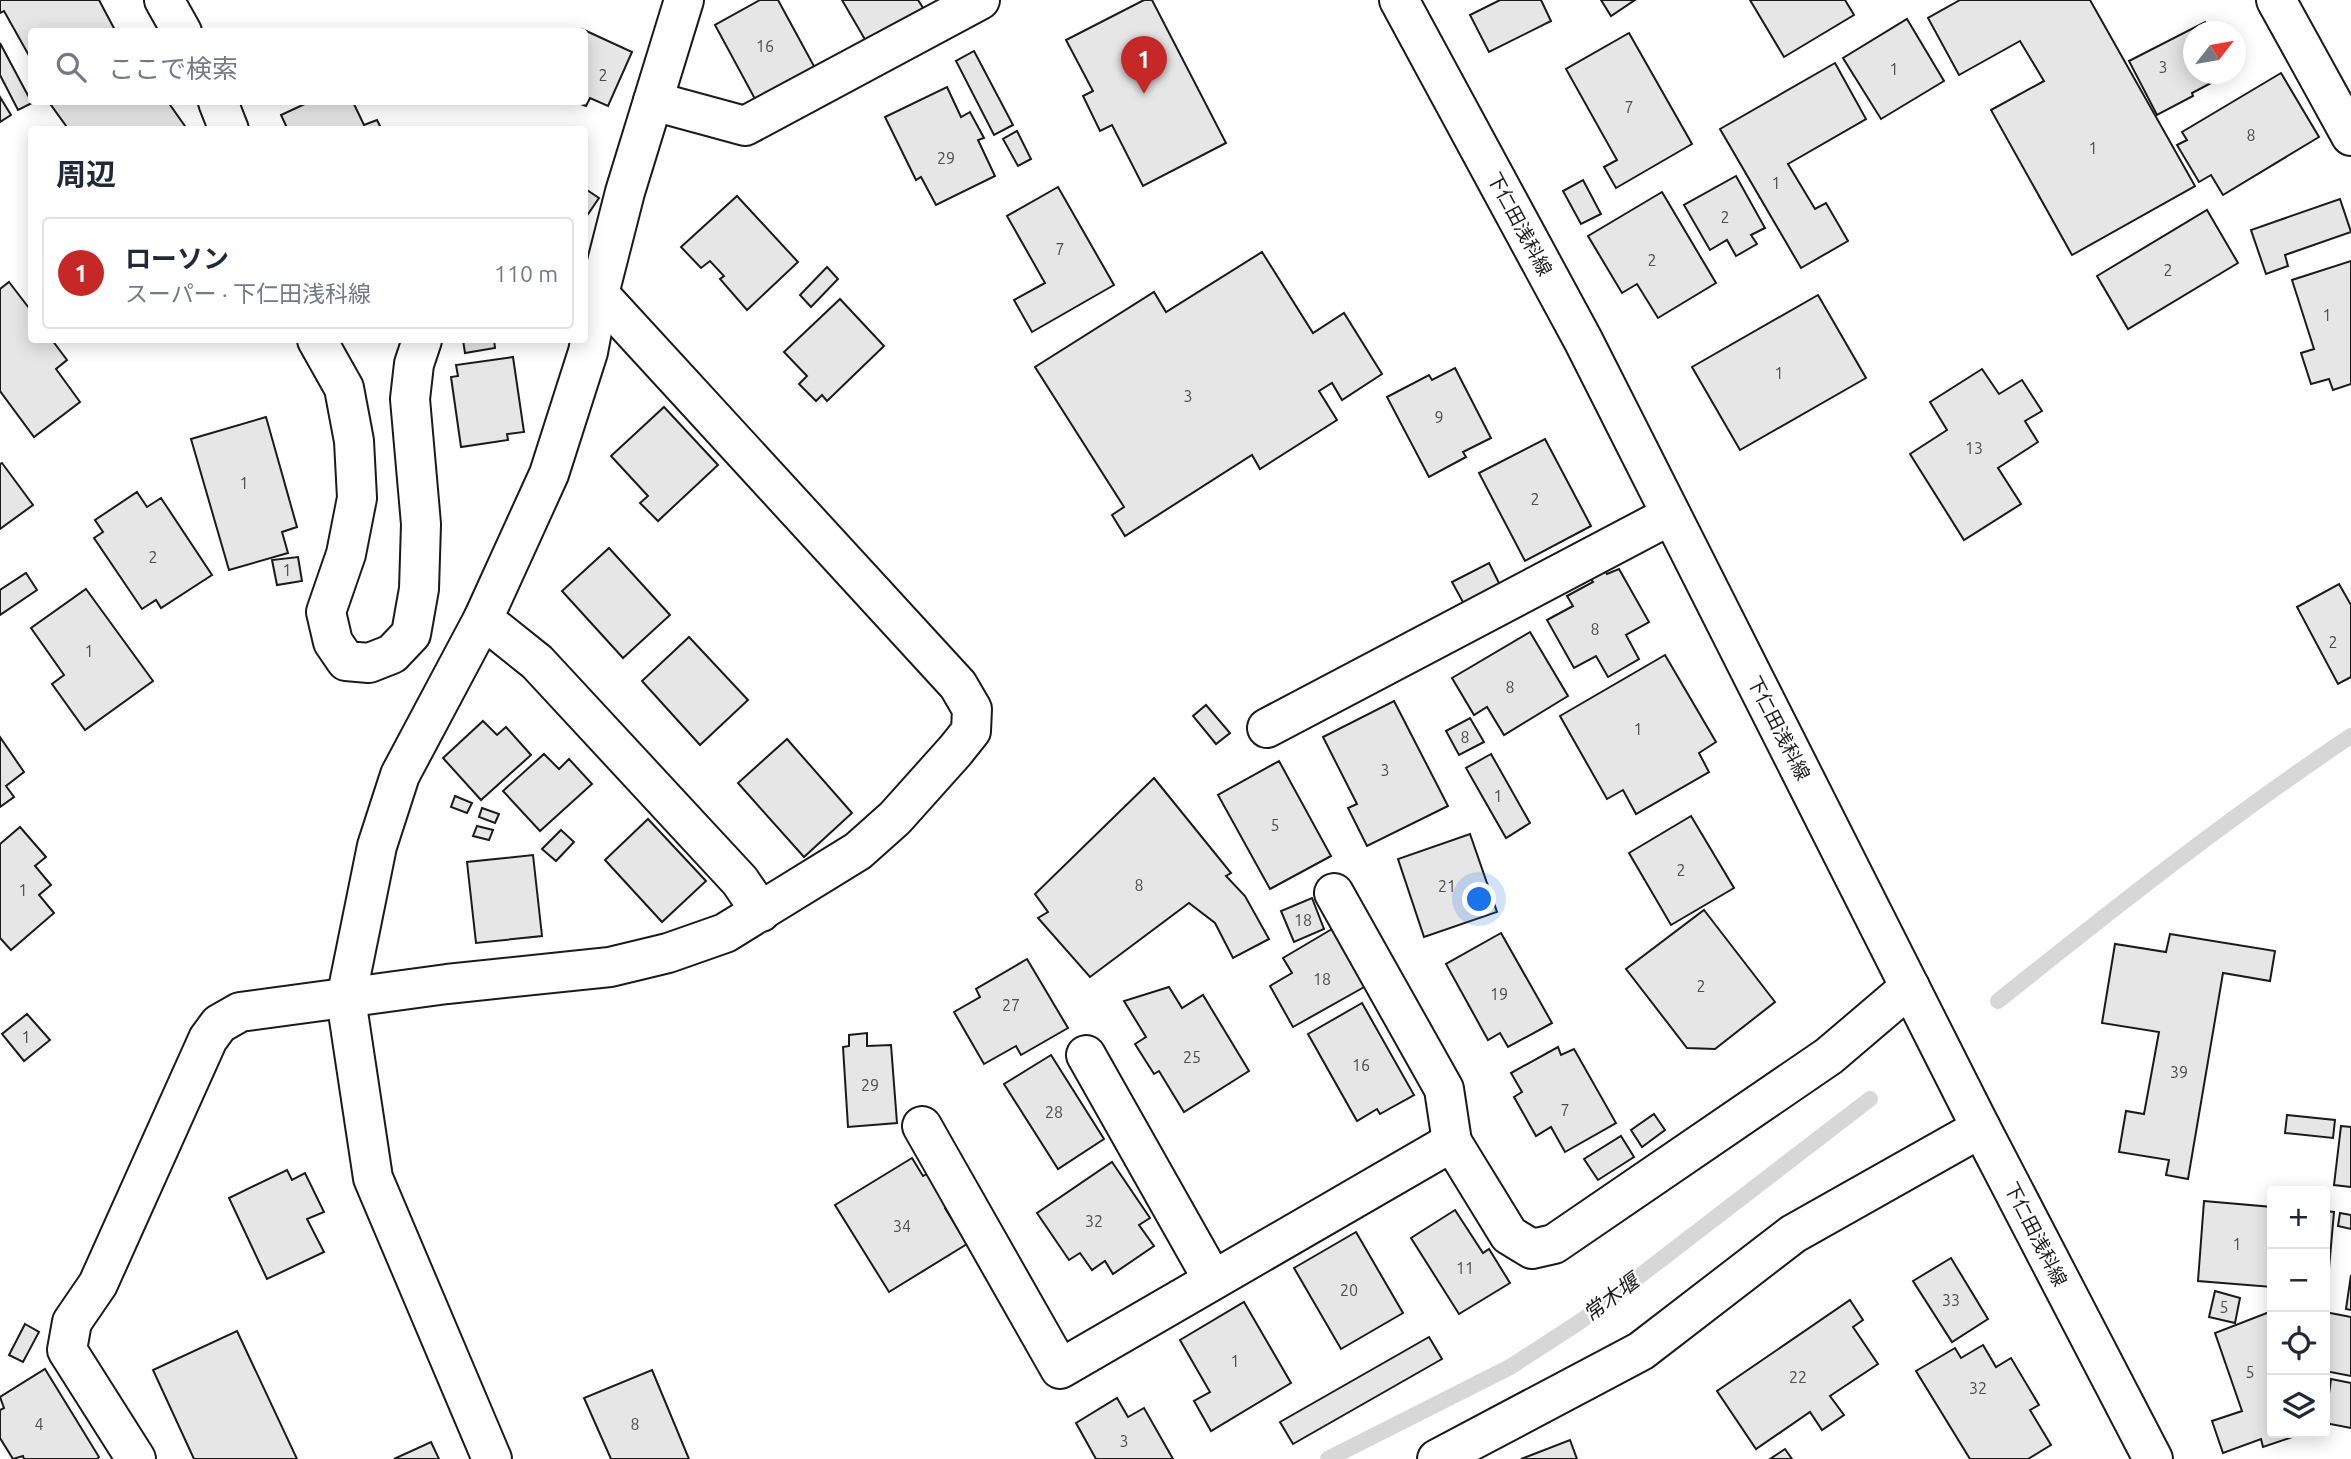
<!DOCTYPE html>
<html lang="ja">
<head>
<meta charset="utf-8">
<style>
  :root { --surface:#fff; --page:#f2f2f3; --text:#1f2937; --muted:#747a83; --line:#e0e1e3; --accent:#c62828 }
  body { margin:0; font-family:Ubuntu,"Noto Sans JP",sans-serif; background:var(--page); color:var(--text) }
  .controls { position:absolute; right:21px; bottom:21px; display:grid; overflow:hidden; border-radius:7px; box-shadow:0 4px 18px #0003 }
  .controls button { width:63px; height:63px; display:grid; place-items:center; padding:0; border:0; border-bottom:2px solid var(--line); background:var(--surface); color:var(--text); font:35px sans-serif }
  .compass { position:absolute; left:2183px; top:21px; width:63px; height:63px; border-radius:50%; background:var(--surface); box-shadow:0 4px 18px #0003; rotate:59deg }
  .you { position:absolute; left:1480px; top:900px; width:24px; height:24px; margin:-18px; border:5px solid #fff; border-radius:50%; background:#1a73e8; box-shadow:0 0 0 10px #1a73e833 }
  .badge { display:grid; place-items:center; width:46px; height:46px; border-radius:50%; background:var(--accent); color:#fff; font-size:23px; font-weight:700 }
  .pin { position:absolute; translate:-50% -58px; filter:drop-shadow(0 2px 4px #0008) }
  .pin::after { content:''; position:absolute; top:37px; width:24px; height:21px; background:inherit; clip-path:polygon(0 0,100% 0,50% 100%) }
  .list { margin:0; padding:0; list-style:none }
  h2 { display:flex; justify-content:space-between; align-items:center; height:91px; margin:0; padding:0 28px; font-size:30px }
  h2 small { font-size:23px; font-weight:400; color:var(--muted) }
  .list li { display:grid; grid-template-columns:46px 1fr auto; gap:21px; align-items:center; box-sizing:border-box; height:112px; margin:0 14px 14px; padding:0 14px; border:2px solid var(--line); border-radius:7px }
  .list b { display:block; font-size:26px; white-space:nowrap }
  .list p { margin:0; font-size:23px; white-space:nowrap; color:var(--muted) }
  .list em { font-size:23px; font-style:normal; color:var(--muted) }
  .icon { flex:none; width:38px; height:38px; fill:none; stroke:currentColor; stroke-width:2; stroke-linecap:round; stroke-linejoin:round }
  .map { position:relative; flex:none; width:2351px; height:1459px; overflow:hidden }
  .search { position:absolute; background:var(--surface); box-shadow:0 4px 18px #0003; left:28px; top:28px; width:560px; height:77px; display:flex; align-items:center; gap:18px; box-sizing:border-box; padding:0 24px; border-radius:7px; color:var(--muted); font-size:26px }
  .panel { position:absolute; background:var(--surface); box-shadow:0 4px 18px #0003; left:28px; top:126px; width:560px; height:217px; border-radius:7px }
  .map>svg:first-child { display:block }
</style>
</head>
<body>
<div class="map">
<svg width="2351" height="1459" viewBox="0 0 2351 1459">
  <rect width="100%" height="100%" fill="#fff"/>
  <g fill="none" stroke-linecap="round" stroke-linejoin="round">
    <g stroke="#d7d7d7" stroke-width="16">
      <path d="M 1998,1001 C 2113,909 2228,818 2351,736"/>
      <path d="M 1328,1459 L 1510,1367 L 1581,1321 L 1870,1099"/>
    </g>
  </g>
  <g fill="#e6e6e6" stroke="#1a1a1a" stroke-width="2">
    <path d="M 0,0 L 99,0 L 116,32 L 32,32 L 32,61 L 4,11 L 0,13 Z"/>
    <path d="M 760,0 L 778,0 L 815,68 L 755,99 L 715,25 Z"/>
    <path d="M 842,0 L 918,0 L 925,11 L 867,43 Z"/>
    <path d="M 1144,0 L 1152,0 L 1226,143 L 1143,186 L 1112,125 L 1100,131 L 1083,96 L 1093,91 L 1066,40 Z"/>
    <path d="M 1500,0 L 1541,0 L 1551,21 L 1489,52 L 1470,15 Z"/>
    <path d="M 1601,0 L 1635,0 L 1611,16 Z"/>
    <path d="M 1750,0 L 1845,0 L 1854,15 L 1784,57 Z"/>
    <path d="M 1960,0 L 2090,0 L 2195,186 L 2072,255 L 1991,110 L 2044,81 L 2020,41 L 1959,75 L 1928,18 Z"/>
    <path d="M 1907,19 L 1944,81 L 1881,119 L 1843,58 Z"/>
    <path d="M 2205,22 L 2210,32 L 2194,32 L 2194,74 L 2228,74 L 2192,93 L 2193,96 L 2157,115 L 2129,61 Z"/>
    <path d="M 582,29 L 632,52 L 608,106 L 590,98 L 586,106 L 575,102 L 584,102 L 584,32 L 581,32 Z"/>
    <path d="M 1629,33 L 1692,144 L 1616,188 L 1604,167 L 1617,160 L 1566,69 Z"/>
    <path d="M 0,43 L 32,103 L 18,110 L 0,75 Z"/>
    <path d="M 974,51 L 1013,125 L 994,135 L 956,61 Z"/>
    <path d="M 1835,63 L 1866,119 L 1788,164 L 1815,209 L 1826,203 L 1848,241 L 1801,268 L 1720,129 Z"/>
    <path d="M 2281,73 L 2319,137 L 2223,195 L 2211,175 L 2199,182 L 2177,145 L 2187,140 L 2182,132 Z"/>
    <path d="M 947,87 L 961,117 L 970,112 L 984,138 L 978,140 L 995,176 L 936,205 L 921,177 L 916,180 L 885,117 Z"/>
    <path d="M 0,97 L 11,115 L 0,122 Z"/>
    <path d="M 56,102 L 168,102 L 187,129 L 69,130 L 51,105 Z"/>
    <path d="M 309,102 L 353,102 L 364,125 L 377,120 L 382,130 L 288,130 L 281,115 Z"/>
    <path d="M 1017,131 L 1031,159 L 1018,166 L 1003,139 Z"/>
    <path d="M 1736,176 L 1765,228 L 1751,235 L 1757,244 L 1736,256 L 1727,240 L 1710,250 L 1684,205 Z"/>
    <path d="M 1583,180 L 1601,214 L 1581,224 L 1563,191 Z"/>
    <path d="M 1058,187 L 1114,285 L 1032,332 L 1014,300 L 1045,283 L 1007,216 Z"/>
    <path d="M 584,188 L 599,198 L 584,220 Z"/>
    <path d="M 1662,192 L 1716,283 L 1658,318 L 1637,284 L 1622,293 L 1588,236 Z"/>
    <path d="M 737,196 L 798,262 L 747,310 L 720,279 L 724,276 L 710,261 L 701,268 L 681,247 Z"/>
    <path d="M 2340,199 L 2351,232 L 2285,255 L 2288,266 L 2266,274 L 2251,230 Z"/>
    <path d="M 2207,210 L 2238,263 L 2128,329 L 2097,276 Z"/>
    <path d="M 1262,252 L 1313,333 L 1344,313 L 1382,374 L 1342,400 L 1332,383 L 1319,391 L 1337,420 L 1260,469 L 1252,455 L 1125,536 L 1112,515 L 1124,507 L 1035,367 L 1154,292 L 1166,312 Z"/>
    <path d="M 2351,261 L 2351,384 L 2333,390 L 2329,379 L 2311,384 L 2301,353 L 2314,349 L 2292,280 Z"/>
    <path d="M 827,267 L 838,279 L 811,307 L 800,295 Z"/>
    <path d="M 9,282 L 32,312 L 32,340 L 52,340 L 67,360 L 56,369 L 80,402 L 34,437 L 0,391 L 0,289 Z"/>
    <path d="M 1818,295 L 1866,378 L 1740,450 L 1692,367 Z"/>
    <path d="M 840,299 L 884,346 L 827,401 L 822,395 L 816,401 L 799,384 L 807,376 L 784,352 Z"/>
    <path d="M 463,340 L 494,340 L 495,348 L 465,353 Z"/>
    <path d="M 513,357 L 524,432 L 507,434 L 508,440 L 461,447 L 451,377 L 458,376 L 456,365 Z"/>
    <path d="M 1455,368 L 1491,438 L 1463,452 L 1466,457 L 1429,477 L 1387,397 L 1429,375 L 1432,380 Z"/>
    <path d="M 1982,369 L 1999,394 L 2022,380 L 2042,411 L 2025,421 L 2038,442 L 1998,468 L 2021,504 L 1964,540 L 1910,454 L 1947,430 L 1930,402 Z"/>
    <path d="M 664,407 L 718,465 L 658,521 L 640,503 L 648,496 L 611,456 Z"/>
    <path d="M 266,417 L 297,527 L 282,532 L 288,553 L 229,570 L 191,439 Z"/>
    <path d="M 1545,439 L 1591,526 L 1525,561 L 1479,473 Z"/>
    <path d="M 2,463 L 33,505 L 0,529 L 0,464 Z"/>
    <path d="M 137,492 L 147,507 L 161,498 L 212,575 L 161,608 L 156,600 L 142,609 L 94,538 L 103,532 L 95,520 Z"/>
    <path d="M 609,548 L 670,615 L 623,658 L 562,591 Z"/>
    <path d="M 298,557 L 302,581 L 277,585 L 272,560 Z"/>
    <path d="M 1489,563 L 1500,585 L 1464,604 L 1452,582 Z"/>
    <path d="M 1604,569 L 1607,574 L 1619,569 L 1649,622 L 1626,635 L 1639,659 L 1608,677 L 1596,656 L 1574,668 L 1547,620 L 1573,606 L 1567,596 L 1593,582 L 1589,577 Z"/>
    <path d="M 26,573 L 37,590 L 0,615 L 0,590 Z"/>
    <path d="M 2339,584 L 2351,605 L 2351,677 L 2338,684 L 2297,607 Z"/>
    <path d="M 86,589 L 153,681 L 85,730 L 52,684 L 64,675 L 31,628 Z"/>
    <path d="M 1530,632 L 1568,696 L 1504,735 L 1487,707 L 1474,715 L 1452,678 Z"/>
    <path d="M 689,637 L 748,700 L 700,745 L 642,681 Z"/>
    <path d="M 1665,655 L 1716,742 L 1699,753 L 1709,772 L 1636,814 L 1623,790 L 1607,799 L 1560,716 Z"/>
    <path d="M 1394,701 L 1448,806 L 1367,846 L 1348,808 L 1357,804 L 1323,737 Z"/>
    <path d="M 1206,705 L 1230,733 L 1216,744 L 1193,716 Z"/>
    <path d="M 1470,718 L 1484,742 L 1459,755 L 1446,731 Z"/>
    <path d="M 483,721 L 497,735 L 506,727 L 531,755 L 481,800 L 443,758 Z"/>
    <path d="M 0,737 L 24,772 L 6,786 L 14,797 L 0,807 Z"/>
    <path d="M 787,739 L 852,813 L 804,857 L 738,783 Z"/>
    <path d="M 544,754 L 559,769 L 569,759 L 592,784 L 540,831 L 503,791 Z"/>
    <path d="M 1491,754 L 1530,823 L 1506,838 L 1466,768 Z"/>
    <path d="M 1279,761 L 1331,856 L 1270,889 L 1218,795 Z"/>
    <path d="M 1154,778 L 1231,873 L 1226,876 L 1245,896 L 1269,939 L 1233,958 L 1215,923 L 1189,903 L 1090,977 L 1038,918 L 1048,912 L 1035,894 Z"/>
    <path d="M 455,796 L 472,803 L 467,813 L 451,807 Z"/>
    <path d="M 482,808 L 499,814 L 495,823 L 479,817 Z"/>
    <path d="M 1691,816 L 1734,888 L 1671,925 L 1629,853 Z"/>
    <path d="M 648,819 L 706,881 L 662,922 L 605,860 Z"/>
    <path d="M 477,826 L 493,830 L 489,840 L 473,836 Z"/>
    <path d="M 20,827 L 46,857 L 35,866 L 51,885 L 39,895 L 54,913 L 11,950 L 0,938 L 0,844 Z"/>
    <path d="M 561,830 L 574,842 L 556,861 L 542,849 Z"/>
    <path d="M 1470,834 L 1497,912 L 1424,937 L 1398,859 Z"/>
    <path d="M 533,855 L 542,936 L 476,943 L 467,862 Z"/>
    <path d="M 1312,898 L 1324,929 L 1294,942 L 1281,911 Z"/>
    <path d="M 1704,910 L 1775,1002 L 1715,1049 L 1687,1048 L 1626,969 Z"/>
    <path d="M 1332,929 L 1366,986 L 1293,1027 L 1270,986 L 1292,973 L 1283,958 Z"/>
    <path d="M 1501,933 L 1552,1023 L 1508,1047 L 1500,1033 L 1488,1040 L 1446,964 Z"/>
    <path d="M 2170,934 L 2275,951 L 2270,981 L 2223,973 L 2188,1179 L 2166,1175 L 2169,1160 L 2119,1152 L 2126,1111 L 2144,1114 L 2159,1032 L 2102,1023 L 2115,944 L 2166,952 Z"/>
    <path d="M 1027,959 L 1068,1028 L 1021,1055 L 1016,1046 L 984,1064 L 954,1012 L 980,997 L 976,989 Z"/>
    <path d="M 1169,987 L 1182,1008 L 1203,995 L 1249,1071 L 1184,1112 L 1159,1071 L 1154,1074 L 1135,1044 L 1146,1037 L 1124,1001 Z"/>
    <path d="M 1362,1003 L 1414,1095 L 1380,1114 L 1377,1109 L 1357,1121 L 1308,1034 Z"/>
    <path d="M 27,1014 L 50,1040 L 24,1061 L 2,1034 Z"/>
    <path d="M 867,1033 L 867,1046 L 891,1045 L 897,1123 L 848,1127 L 843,1047 L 849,1046 L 849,1035 Z"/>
    <path d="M 1558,1047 L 1561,1055 L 1574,1049 L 1616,1123 L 1565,1152 L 1551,1127 L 1536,1136 L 1514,1097 L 1522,1092 L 1511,1073 Z"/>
    <path d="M 1051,1055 L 1104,1139 L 1058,1169 L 1004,1084 Z"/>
    <path d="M 1654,1114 L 1665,1130 L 1642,1147 L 1631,1130 Z"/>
    <path d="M 2287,1115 L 2335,1120 L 2333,1138 L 2285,1133 Z"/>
    <path d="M 2341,1126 L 2351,1127 L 2351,1187 L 2334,1185 Z"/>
    <path d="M 1621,1136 L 1634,1157 L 1598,1180 L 1584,1159 Z"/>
    <path d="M 912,1158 L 923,1176 L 932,1171 L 952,1204 L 945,1208 L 967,1244 L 889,1292 L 835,1205 Z"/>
    <path d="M 1112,1162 L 1150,1218 L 1139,1225 L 1154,1246 L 1113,1274 L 1105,1261 L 1092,1270 L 1080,1253 L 1069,1260 L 1037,1213 Z"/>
    <path d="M 287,1170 L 292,1180 L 305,1173 L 324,1212 L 307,1219 L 324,1252 L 267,1279 L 229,1198 Z"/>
    <path d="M 2204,1201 L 2272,1207 L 2272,1287 L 2198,1281 Z"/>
    <path d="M 1455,1210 L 1483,1253 L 1489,1249 L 1510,1283 L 1459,1314 L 1411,1238 Z"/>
    <path d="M 2325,1211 L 2334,1212 L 2327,1291 L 2325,1291 Z"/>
    <path d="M 2340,1213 L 2351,1215 L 2351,1229 L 2338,1226 Z"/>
    <path d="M 1356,1232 L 1403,1313 L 1341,1349 L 1294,1268 Z"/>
    <path d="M 1951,1258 L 1988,1319 L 1952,1342 L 1913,1281 Z"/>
    <path d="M 2351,1275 L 2351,1310 L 2346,1309 Z"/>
    <path d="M 2215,1291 L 2240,1298 L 2235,1323 L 2209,1317 Z"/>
    <path d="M 1850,1300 L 1863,1320 L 1853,1327 L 1878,1364 L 1830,1396 L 1844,1415 L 1822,1430 L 1810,1412 L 1756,1449 L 1717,1391 Z"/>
    <path d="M 1244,1302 L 1291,1383 L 1211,1431 L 1194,1401 L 1210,1392 L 1180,1340 Z"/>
    <path d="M 2272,1311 L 2272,1433 L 2304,1433 L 2263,1447 L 2261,1439 L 2223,1453 L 2212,1421 L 2242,1411 L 2215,1333 Z"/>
    <path d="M 2325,1312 L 2351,1317 L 2351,1376 L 2325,1371 Z"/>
    <path d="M 25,1324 L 39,1332 L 23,1362 L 9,1355 Z"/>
    <path d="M 237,1331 L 297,1459 L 194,1459 L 153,1370 Z"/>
    <path d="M 1429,1337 L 1442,1359 L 1293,1444 L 1280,1422 Z"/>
    <path d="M 1983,1345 L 1996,1367 L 2011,1358 L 2039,1405 L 2030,1410 L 2051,1445 L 2028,1459 L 1970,1459 L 1916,1371 L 1955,1348 L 1961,1358 Z"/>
    <path d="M 45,1369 L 99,1457 L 97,1459 L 24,1459 L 23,1456 L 13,1459 L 0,1438 L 0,1410 L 4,1408 L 0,1397 Z"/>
    <path d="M 652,1370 L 689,1459 L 611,1459 L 584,1398 Z"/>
    <path d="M 2331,1379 L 2351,1383 L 2351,1428 L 2325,1423 Z"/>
    <path d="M 1117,1398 L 1128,1417 L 1144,1408 L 1173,1459 L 1096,1459 L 1076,1423 Z"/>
    <path d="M 1570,1440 L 1577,1459 L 1521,1459 Z"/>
    <path d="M 431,1442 L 439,1459 L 394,1459 Z"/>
    <path d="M 1785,1449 L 1792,1459 L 1770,1459 Z"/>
  </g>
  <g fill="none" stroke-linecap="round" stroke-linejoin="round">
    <defs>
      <g id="minor">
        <path d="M 164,0 L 182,32"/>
        <path d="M 2276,0 L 2351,136"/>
        <path d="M 653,101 L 745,126 L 980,0"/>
        <path d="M 218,102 L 229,130"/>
        <path d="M 317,340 L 344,388 L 354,441 L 357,498 L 346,554 L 326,612 L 333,642 L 346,661 L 369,663 L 392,654 L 411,634 L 419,589 L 421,524 L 410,399 L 414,364 L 422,340"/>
        <path d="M 483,619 L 537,662 L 740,881 L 761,912"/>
        <path d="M 1267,728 L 1671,515"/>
        <path d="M 1334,893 L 1444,1089 L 1452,1142"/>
        <path d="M 1086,1055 L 1213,1280"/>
        <path d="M 922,1126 L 1060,1369 L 1452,1142 L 1509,1235 L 1532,1249 L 1554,1244 L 1829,1056 L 1910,987"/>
        <path d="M 136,1459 L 67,1350 L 72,1322 L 98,1284 L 208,1039 L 219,1024 L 240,1012 L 447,984 L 610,967 L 668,953 L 725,933 L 858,851 L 895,818 L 955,751 L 971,731 L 972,709 L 958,685 L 599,294 L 584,290"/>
        <path d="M 492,1459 L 373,1178 L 346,999 L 377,846 L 400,775 L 483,619 L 549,474 L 588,352 L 599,294 L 625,192 L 684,0"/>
        <path d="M 1437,1459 L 1641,1351 L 1793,1234 L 1981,1128"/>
      </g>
      <path id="major" d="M 1399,0 L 1583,340 L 1981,1128 L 2153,1459"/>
    </defs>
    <use href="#minor" stroke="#1a1a1a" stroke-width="42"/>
    <use href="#major" stroke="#1a1a1a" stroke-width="42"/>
    <use href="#minor" stroke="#fff" stroke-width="38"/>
    <use href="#major" stroke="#fff" stroke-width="38"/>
  </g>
  <g text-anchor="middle" stroke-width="5" stroke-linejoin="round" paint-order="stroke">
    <g font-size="16" fill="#4d4d4d">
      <text x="765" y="52">16</text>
      <text x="2163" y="73">3</text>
      <text x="1894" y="75">1</text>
      <text x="603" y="81">2</text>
      <text x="1629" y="113">7</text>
      <text x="2251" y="141">8</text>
      <text x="2093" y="154">1</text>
      <text x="946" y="164">29</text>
      <text x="1776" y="189">1</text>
      <text x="1725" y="223">2</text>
      <text x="1060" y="255">7</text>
      <text x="1652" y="266">2</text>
      <text x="2168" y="276">2</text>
      <text x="2327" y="321">1</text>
      <text x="1779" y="379">1</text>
      <text x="1188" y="402">3</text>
      <text x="1439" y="423">9</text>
      <text x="1974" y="454">13</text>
      <text x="244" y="489">1</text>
      <text x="1535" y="505">2</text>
      <text x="153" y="563">2</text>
      <text x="287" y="576">1</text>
      <text x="1595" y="635">8</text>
      <text x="2333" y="648">2</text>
      <text x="89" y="657">1</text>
      <text x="1510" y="693">8</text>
      <text x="1638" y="735">1</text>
      <text x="1465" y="743">8</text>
      <text x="1385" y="776">3</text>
      <text x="1498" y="802">1</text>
      <text x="1275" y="831">5</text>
      <text x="1681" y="876">2</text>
      <text x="1139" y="891">8</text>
      <text x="1447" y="892">21</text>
      <text x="23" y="896">1</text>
      <text x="1303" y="926">18</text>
      <text x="1322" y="985">18</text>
      <text x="1701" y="992">2</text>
      <text x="1499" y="1000">19</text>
      <text x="1011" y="1011">27</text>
      <text x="26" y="1043">1</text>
      <text x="1192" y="1063">25</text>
      <text x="1361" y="1071">16</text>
      <text x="2179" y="1078">39</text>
      <text x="870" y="1091">29</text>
      <text x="1565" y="1116">7</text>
      <text x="1054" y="1118">28</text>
      <text x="1094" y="1227">32</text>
      <text x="902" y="1232">34</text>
      <text x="2237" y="1250">1</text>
      <text x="1465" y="1274">11</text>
      <text x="1349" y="1296">20</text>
      <text x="1951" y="1306">33</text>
      <text x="2224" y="1313">5</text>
      <text x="1235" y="1367">1</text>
      <text x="2250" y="1378">5</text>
      <text x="1798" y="1383">22</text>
      <text x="1978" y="1394">32</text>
      <text x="39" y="1430">4</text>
      <text x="635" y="1430">8</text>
      <text x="1124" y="1447">3</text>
    </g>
    <g font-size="19" fill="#1a1a1a" stroke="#fff">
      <text transform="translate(1520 224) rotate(62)" y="7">下仁田浅科線</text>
      <text transform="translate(1779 728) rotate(63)" y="7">下仁田浅科線</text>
      <text transform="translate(2036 1234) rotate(63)" y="7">下仁田浅科線</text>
    </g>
    <g font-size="21" font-style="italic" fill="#1a1a1a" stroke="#fff">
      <text transform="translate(1611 1298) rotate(-37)" y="7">常木堰</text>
    </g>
  </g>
</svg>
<div class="controls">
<button>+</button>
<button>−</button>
<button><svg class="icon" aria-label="locate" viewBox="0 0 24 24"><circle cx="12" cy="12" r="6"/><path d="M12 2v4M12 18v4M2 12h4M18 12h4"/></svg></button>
<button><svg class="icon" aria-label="layers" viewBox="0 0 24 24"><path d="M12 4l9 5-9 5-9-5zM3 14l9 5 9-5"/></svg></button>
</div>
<svg class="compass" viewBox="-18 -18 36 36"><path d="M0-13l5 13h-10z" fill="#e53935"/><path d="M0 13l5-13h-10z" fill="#747a83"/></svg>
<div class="you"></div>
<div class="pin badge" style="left:1144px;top:94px">1</div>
<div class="search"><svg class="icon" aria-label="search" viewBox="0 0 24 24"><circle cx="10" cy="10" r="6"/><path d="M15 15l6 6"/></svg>ここで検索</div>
<section class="panel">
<h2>周辺<small></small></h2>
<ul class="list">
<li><span class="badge">1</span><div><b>ローソン</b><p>スーパー · 下仁田浅科線</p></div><em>110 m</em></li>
</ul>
</section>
</div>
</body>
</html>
